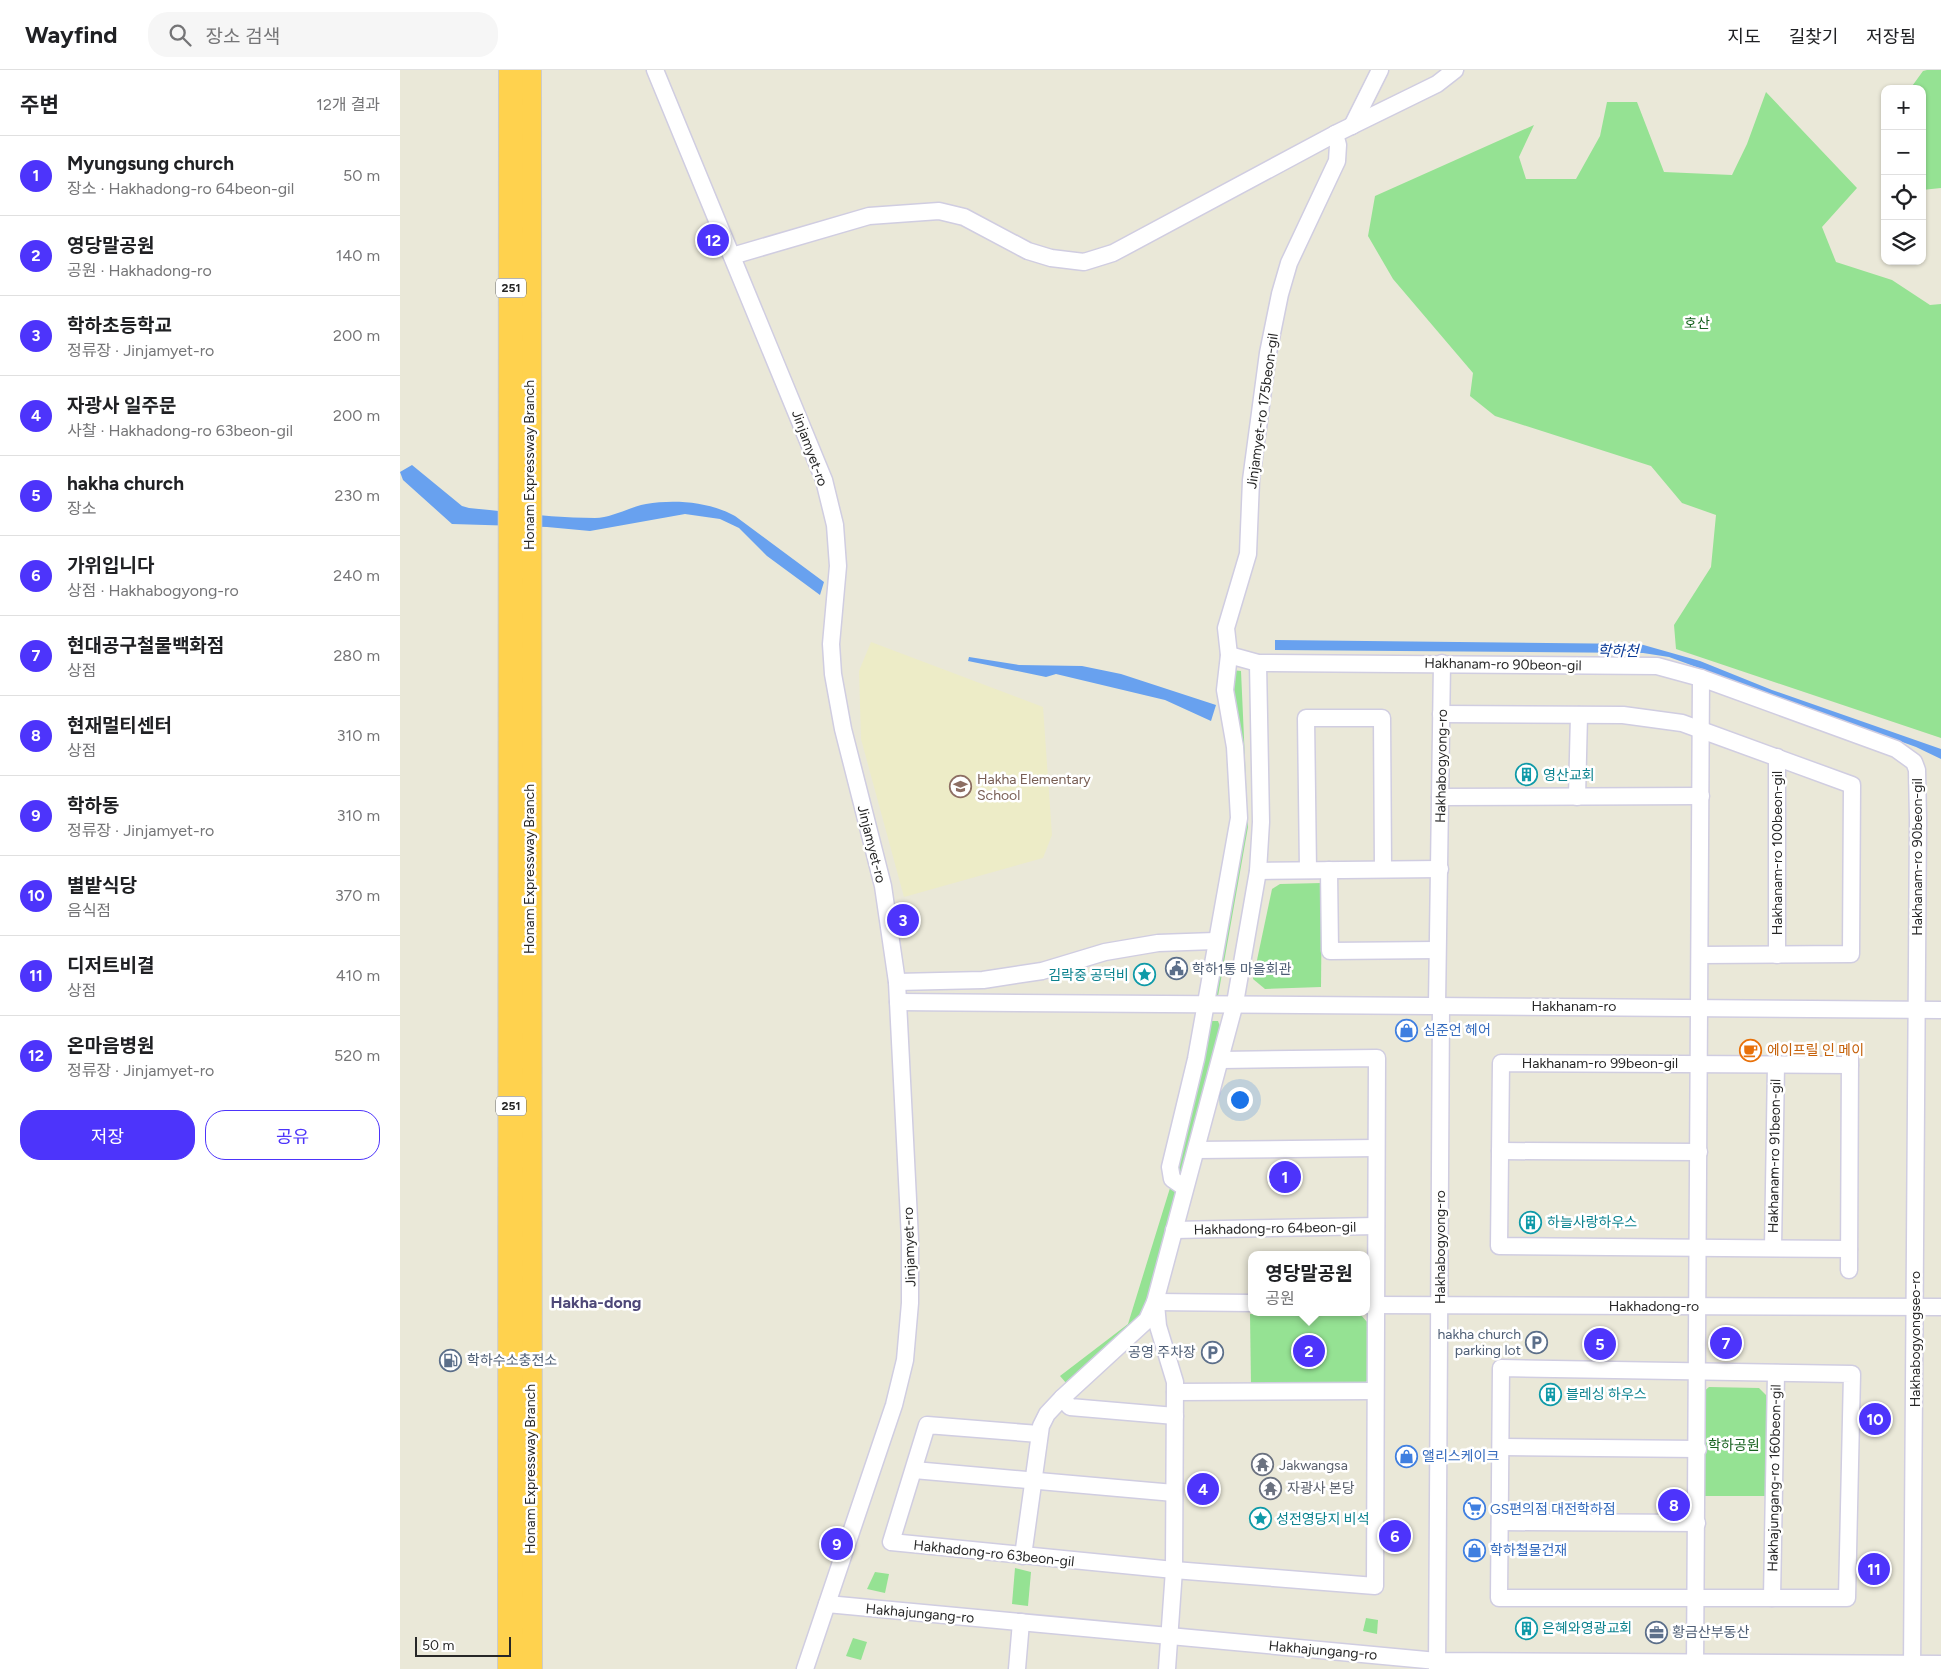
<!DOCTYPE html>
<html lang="ko">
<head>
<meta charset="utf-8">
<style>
  :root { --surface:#fff; --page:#f6f6f6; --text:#202124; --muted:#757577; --line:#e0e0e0; --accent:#4d34fb }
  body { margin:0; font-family:Figtree,"Noto Sans KR",sans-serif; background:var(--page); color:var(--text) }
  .controls { position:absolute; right:15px; top:15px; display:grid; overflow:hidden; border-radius:10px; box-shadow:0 1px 4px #0004 }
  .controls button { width:45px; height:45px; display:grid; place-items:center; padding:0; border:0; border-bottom:1px solid var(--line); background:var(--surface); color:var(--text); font:25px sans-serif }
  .scale { position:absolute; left:15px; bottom:12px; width:96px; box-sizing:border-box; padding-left:5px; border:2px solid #272727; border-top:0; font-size:14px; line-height:18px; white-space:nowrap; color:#272727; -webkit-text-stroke:4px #fff; paint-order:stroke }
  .you { position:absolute; left:839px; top:1029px; width:18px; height:18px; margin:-12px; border:4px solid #fff; border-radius:50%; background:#1a73e8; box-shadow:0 0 0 8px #1a73e833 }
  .badge { display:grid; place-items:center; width:32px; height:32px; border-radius:50%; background:var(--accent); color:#fff; font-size:16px; font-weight:700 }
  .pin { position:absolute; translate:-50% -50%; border:2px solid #fff; box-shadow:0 1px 5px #0006 }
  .popup { position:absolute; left:848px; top:1181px; width:122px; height:65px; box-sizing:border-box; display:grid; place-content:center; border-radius:10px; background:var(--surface); filter:drop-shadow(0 1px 4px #0005); font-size:16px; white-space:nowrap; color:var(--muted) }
  .popup b { font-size:19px; color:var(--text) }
  .popup::after { content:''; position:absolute; left:50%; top:100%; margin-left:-10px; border:10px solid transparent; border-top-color:var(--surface) }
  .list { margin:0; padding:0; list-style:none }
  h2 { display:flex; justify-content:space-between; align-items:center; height:65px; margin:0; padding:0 20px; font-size:21px }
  h2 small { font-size:16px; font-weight:400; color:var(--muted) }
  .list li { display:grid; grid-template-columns:32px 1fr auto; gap:15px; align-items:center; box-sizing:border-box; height:80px; padding:0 20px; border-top:1px solid var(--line) }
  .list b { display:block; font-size:19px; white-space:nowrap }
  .list p { margin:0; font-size:16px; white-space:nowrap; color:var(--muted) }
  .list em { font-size:16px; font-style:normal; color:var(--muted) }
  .actions { display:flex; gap:10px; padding:15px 20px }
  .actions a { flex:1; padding:11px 0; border:1px solid var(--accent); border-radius:20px; text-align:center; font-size:18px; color:var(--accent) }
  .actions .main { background:var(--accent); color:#fff }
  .icon { flex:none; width:28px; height:28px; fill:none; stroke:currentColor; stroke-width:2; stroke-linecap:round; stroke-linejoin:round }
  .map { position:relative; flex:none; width:1541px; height:1599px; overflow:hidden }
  header { display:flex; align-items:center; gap:30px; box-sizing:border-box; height:70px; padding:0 25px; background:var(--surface); border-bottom:1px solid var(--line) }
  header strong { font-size:24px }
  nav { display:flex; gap:28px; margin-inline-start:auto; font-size:18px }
  .search { width:350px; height:45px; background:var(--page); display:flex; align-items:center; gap:12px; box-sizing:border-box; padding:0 18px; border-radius:20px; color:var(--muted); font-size:19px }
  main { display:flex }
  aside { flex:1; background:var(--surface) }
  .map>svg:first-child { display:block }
</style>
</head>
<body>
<header>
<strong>Wayfind</strong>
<div class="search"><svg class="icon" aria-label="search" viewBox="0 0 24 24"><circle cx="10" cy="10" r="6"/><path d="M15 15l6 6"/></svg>장소 검색</div>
<nav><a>지도</a><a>길찾기</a><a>저장됨</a></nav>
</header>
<main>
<aside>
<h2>주변<small>12개 결과</small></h2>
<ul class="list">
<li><span class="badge">1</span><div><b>Myungsung church</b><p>장소 · Hakhadong-ro 64beon-gil</p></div><em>50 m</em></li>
<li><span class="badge">2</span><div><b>영당말공원</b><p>공원 · Hakhadong-ro</p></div><em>140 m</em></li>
<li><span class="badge">3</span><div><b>학하초등학교</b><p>정류장 · Jinjamyet-ro</p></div><em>200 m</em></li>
<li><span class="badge">4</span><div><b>자광사 일주문</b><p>사찰 · Hakhadong-ro 63beon-gil</p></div><em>200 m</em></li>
<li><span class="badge">5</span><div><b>hakha church</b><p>장소</p></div><em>230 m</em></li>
<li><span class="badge">6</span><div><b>가위입니다</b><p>상점 · Hakhabogyong-ro</p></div><em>240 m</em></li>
<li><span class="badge">7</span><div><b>현대공구철물백화점</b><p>상점</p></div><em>280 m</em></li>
<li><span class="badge">8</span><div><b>현재멀티센터</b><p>상점</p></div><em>310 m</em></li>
<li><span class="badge">9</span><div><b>학하동</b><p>정류장 · Jinjamyet-ro</p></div><em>310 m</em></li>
<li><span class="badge">10</span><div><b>별밭식당</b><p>음식점</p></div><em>370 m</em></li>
<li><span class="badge">11</span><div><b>디저트비결</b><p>상점</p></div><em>410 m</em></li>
<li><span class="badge">12</span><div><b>온마음병원</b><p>정류장 · Jinjamyet-ro</p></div><em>520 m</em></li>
</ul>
<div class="actions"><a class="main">저장</a><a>공유</a></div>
</aside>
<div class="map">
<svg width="1541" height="1599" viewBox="0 0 1541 1599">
  <rect width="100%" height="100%" fill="#eae8d8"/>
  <path fill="#edecc7" d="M 471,572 L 643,637 L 652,765 L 643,788 L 504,827 L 461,669 L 459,601 Z"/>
  <g fill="#95e293">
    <path d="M 1527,0 L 1541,0 L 1541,118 L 1522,120 L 1522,19 L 1510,19 L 1523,1 Z"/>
    <path d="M 1366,22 L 1457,118 L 1422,157 L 1436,192 L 1492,210 L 1530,235 L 1541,234 L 1541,668 L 1276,579 L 1274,555 L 1311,497 L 1316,445 L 1282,433 L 1251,396 L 1095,346 L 1070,326 L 1073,303 L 993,209 L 968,166 L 975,126 L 1134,55 L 1119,87 L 1126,109 L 1176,109 L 1200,66 L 1207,32 L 1237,32 L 1264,102 L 1332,105 L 1347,74 Z"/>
    <path d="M 832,600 L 841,601 L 848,757 L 818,926 L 813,926 L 843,747 L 830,633 Z"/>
    <path d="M 922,813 L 921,917 L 865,919 L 853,909 L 872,819 L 880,814 Z"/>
    <path d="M 810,951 L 818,951 L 821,959 L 783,1110 L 775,1105 Z"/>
    <path d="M 770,1118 L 774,1118 L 777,1124 L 746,1243 L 667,1314 L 660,1306 L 728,1254 Z"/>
    <path d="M 850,1244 L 960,1244 L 968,1253 L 968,1310 L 962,1315 L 851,1315 Z"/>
    <path d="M 1309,1317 L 1359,1318 L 1366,1325 L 1366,1426 L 1302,1426 L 1303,1322 Z"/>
    <path d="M 615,1498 L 631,1502 L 628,1536 L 612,1534 Z"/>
    <path d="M 475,1502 L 489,1504 L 485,1523 L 467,1519 Z"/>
    <path d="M 966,1548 L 978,1550 L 977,1564 L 963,1561 Z"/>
    <path d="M 453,1568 L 467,1572 L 461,1590 L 446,1586 Z"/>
  </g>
  <g fill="#68a1ef">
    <path d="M 12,395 L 62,436 L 69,438 C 111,442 153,448 195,448 C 212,448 229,437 246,434 C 275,429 310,432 335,446 L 424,512 L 420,525 L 367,486 L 339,458 L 320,449 L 285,444 L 190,461 L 147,457 L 52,454 L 3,410 L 0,402 Z"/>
    <path d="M 875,570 L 1240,574 L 1300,591 L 1372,620 L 1541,679 L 1541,689 L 1516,677 L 1269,587 L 1243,583 L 875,580 Z"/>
    <path d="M 569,587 L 619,595 L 682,596 L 721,604 L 816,635 L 811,651 L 765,630 L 656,604 L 646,607 L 568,591 Z"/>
  </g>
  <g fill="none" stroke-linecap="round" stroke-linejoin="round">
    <defs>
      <g id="minor">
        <path d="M 255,0 L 424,410 L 435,455 L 438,496 L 431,574 L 433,604 L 443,659 L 483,816 L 497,912 L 510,1169 L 510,1233 L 505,1290 L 494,1335 L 405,1599"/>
        <path d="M 952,56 L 980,0"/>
        <path d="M 332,186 L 469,146 L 539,141 L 564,147 L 628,181 L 651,188 L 684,192 L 713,183 L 935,64 L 1037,14 L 1055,0"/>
        <path d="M 829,585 L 858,593 L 1257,596 L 1301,608 L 1496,679 L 1514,692 L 1517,700 L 1518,750 L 1512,1599"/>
        <path d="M 1041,644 L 1223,645 L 1282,653 L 1452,715 L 1451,884 L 1300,885"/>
        <path d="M 1040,727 L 1301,726"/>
        <path d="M 1177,727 L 1179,645"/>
        <path d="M 908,800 L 906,648 L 982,648 L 983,799"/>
        <path d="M 929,800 L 930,881 L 1037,880"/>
        <path d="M 858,801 L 1040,799"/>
        <path d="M 1377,885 L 1377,687"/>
        <path d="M 497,912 L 583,910 L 642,901 L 705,882 L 758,873 L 815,871"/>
        <path d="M 498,932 L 1541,940"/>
        <path d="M 1037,935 L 1042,593"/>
        <path d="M 796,1080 L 976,1078"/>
        <path d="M 1100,1081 L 1299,1082"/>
        <path d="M 785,1118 L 772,1109 L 770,1097 L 796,989 L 839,748 L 835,677 L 825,620 L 829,585 L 826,558 L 848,484 L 851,410 L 868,283 L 880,224 L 889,193 L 937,91 L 938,75 L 935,64"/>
        <path d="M 774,1160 L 976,1156"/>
        <path d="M 1373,1178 L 1376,994"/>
        <path d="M 1449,1179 L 1099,1176 L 1101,993 L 1450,995"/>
        <path d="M 1449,1200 L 1450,984"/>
        <path d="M 755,1232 L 852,1233"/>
        <path d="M 756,1234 L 758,1256 L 775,1312 L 774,1500 L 767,1599"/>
        <path d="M 966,1235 L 1541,1237"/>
        <path d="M 1101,1298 L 1452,1304 L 1447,1528 L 1099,1528 Z"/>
        <path d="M 775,1322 L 975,1321"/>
        <path d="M 662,1328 L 670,1337 L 775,1346"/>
        <path d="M 639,1364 L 527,1355 L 491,1472 L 774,1500 L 975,1516 L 977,988 L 821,990"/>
        <path d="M 1101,1377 L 1298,1379"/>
        <path d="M 514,1400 L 774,1423"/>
        <path d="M 1100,1452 L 1297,1453"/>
        <path d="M 623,1486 L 641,1356 L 647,1344 L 662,1328 L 747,1250 L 755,1232 L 835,933 L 858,801 L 861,752 L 858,593"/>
        <path d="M 1372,1528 L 1376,1303"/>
        <path d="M 427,1534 L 1037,1591 L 1541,1594"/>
        <path d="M 617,1599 L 621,1552"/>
        <path d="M 1037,1599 L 1041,935"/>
        <path d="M 1295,1599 L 1301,608"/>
      </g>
      <g id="highway">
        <path d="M 129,0 L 130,1599"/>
        <path d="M 110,1599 L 111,0"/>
      </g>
    </defs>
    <use href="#minor" stroke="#d0cde1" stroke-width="19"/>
    <use href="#highway" stroke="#cbcbcb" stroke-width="26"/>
    <use href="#minor" stroke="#fff" stroke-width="16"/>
    <use href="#highway" stroke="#ffd24e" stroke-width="24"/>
  </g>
  <defs>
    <symbol id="building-ring" viewBox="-11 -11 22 22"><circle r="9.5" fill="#fff" stroke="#0f9aa8" stroke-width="1.5"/><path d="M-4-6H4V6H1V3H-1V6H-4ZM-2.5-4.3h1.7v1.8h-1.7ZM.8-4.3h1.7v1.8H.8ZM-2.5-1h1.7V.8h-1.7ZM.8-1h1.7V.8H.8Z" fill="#0f9aa8"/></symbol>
    <symbol id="school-ring" viewBox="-11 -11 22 22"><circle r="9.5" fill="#fff" stroke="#8d6e63" stroke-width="1.5"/><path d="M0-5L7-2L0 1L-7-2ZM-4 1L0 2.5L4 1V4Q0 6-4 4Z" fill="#8d6e63"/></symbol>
    <symbol id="civic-ring" viewBox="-11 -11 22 22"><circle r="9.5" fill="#fff" stroke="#5c6f8a" stroke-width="1.5"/><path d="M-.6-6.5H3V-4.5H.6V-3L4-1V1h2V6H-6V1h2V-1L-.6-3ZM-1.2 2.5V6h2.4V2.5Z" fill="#5c6f8a"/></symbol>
    <symbol id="sight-ring" viewBox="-11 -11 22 22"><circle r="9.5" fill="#fff" stroke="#0f9aa8" stroke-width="1.5"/><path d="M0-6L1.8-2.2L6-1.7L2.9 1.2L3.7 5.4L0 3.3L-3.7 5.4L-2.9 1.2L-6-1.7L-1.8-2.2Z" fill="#0f9aa8"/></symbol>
    <symbol id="shop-ring" viewBox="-11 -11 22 22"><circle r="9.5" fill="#fff" stroke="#3f7fe0" stroke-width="1.5"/><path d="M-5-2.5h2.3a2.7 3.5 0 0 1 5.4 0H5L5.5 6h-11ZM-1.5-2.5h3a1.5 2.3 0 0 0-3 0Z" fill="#3f7fe0"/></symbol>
    <symbol id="cafe-ring" viewBox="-11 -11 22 22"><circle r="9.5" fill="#fff" stroke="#e8710a" stroke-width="1.5"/><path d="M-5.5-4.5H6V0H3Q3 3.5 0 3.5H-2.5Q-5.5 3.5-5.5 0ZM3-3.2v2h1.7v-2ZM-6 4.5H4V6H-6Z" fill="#e8710a"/></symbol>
    <symbol id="parking-ring" viewBox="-11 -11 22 22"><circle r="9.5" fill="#fff" stroke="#5c6f8a" stroke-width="1.5"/><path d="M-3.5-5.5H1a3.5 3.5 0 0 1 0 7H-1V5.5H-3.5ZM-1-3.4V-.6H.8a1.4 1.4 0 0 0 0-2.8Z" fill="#5c6f8a"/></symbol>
    <symbol id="fuel-ring" viewBox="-11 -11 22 22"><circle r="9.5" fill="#fff" stroke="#5c6f8a" stroke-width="1.5"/><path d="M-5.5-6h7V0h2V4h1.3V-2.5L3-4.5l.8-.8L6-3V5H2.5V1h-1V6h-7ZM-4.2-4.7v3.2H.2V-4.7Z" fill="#5c6f8a"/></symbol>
    <symbol id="temple-ring" viewBox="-11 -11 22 22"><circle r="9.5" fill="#fff" stroke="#6b7280" stroke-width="1.5"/><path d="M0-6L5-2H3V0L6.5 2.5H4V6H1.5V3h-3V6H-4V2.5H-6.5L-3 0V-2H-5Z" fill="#6b7280"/></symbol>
    <symbol id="supermarket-ring" viewBox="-11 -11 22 22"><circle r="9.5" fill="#fff" stroke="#3f7fe0" stroke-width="1.5"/><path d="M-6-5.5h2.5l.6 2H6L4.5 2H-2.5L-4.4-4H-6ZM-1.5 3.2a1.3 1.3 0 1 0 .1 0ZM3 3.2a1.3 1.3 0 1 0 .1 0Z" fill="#3f7fe0"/></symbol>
    <symbol id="office-ring" viewBox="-11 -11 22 22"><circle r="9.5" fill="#fff" stroke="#5c6f8a" stroke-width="1.5"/><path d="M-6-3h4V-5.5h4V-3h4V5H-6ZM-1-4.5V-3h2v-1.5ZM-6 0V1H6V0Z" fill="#5c6f8a"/></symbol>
  </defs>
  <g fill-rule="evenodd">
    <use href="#building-ring" x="1114" y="692" width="25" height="25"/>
    <use href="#school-ring" x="548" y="704" width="25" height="25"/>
    <use href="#civic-ring" x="764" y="886" width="25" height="25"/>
    <use href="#sight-ring" x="732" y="892" width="25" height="25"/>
    <use href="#shop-ring" x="994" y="948" width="25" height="25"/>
    <use href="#cafe-ring" x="1338" y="968" width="25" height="25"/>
    <use href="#building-ring" x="1118" y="1140" width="25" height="25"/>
    <use href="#parking-ring" x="1124" y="1260" width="25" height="25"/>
    <use href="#parking-ring" x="800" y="1270" width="25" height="25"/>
    <use href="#fuel-ring" x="38" y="1278" width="25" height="25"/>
    <use href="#building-ring" x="1138" y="1312" width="25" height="25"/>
    <use href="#shop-ring" x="994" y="1374" width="25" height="25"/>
    <use href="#temple-ring" x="850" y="1382" width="25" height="25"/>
    <use href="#temple-ring" x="858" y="1406" width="25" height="25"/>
    <use href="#supermarket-ring" x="1062" y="1426" width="25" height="25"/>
    <use href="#sight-ring" x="848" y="1436" width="25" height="25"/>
    <use href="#shop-ring" x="1062" y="1468" width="25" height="25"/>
    <use href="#building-ring" x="1114" y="1546" width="25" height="25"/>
    <use href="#office-ring" x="1244" y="1550" width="25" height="25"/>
  </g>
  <g text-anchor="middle" stroke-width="5" stroke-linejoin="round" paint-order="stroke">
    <g fill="#fff" stroke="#686868" stroke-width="1">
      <rect x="96" y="208.5" width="30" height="19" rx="4"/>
      <rect x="96" y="1026.5" width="30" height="19" rx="4"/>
    </g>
    <g font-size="12" font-weight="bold" fill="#272727">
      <text x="111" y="222">251</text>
      <text x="111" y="1040">251</text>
    </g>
    <g font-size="14" fill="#186320" stroke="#fff">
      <text x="1297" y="258">호산</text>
      <text x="1334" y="1380">학하공원</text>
    </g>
    <g font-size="14" fill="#272727" stroke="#fff">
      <text transform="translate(862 341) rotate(-82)" y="5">Jinjamyet-ro 175beon-gil</text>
      <text transform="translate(410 378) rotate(70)" y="5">Jinjamyet-ro</text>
      <text transform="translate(129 395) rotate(-90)" y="5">Honam Expressway Branch</text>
      <text transform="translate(1103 594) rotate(1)" y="5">Hakhanam-ro 90beon-gil</text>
      <text transform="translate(1041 696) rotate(-89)" y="5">Hakhabogyong-ro</text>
      <text transform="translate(472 774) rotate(76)" y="5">Jinjamyet-ro</text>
      <text transform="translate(1377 783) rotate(-90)" y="5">Hakhanam-ro 100beon-gil</text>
      <text transform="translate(1517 787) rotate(-90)" y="5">Hakhanam-ro 90beon-gil</text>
      <text transform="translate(129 799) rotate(-90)" y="5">Honam Expressway Branch</text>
      <text x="1174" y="941">Hakhanam-ro</text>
      <text x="1200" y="998">Hakhanam-ro 99beon-gil</text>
      <text transform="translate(1374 1086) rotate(-89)" y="5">Hakhanam-ro 91beon-gil</text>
      <text transform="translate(875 1158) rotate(-1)" y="5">Hakhadong-ro 64beon-gil</text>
      <text transform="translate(509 1177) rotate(-92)" y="5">Jinjamyet-ro</text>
      <text transform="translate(1040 1177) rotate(-90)" y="5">Hakhabogyong-ro</text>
      <text x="1254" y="1241">Hakhadong-ro</text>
      <text transform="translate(1515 1269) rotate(-90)" y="5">Hakhabogyongseo-ro</text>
      <text transform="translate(130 1399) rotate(-90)" y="5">Honam Expressway Branch</text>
      <text transform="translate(1374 1408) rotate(-89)" y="5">Hakhajungang-ro 160beon-gil</text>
      <text transform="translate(594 1483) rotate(6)" y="5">Hakhadong-ro 63beon-gil</text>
      <text transform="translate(520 1543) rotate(5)" y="5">Hakhajungang-ro</text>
      <text transform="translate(923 1580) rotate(5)" y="5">Hakhajungang-ro</text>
    </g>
    <g font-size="14" fill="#0d838f" stroke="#fff" text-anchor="start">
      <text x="1143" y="710">영산교회</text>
      <text x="729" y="910" text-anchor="end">김락중 공덕비</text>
      <text x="1147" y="1157">하늘사랑하우스</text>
      <text x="1166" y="1329">블레싱 하우스</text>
      <text x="876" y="1454">성전영당지 비석</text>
      <text x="1142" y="1563">은혜와영광교회</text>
    </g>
    <g font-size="14" fill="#785e54" stroke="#fff" text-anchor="start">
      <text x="577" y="714">Hakha Elementary<tspan x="577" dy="16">School</tspan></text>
    </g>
    <g font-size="14" fill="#4e5e75" stroke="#fff" text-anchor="start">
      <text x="792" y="904">학하1통 마을회관</text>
      <text x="1121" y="1269" text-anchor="end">hakha church<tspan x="1121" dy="16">parking lot</tspan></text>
      <text x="796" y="1287" text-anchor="end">공영 주차장</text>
      <text x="67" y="1295">학하수소충전소</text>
      <text x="1272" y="1567">황금산부동산</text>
    </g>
    <g font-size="14" fill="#366cbe" stroke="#fff" text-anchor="start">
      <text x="1023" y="965">심준언 헤어</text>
      <text x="1022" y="1391">앨리스케이크</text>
      <text x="1090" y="1444">GS편의점 대전학하점</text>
      <text x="1090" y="1485">학하철물건재</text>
    </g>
    <g font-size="14" fill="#c56008" stroke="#fff" text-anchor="start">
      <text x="1367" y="985">에이프릴 인 메이</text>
    </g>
    <g font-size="14" fill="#5b616d" stroke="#fff" text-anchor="start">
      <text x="879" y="1400">Jakwangsa</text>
      <text x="887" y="1423">자광사 본당</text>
    </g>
    <g font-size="15" font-style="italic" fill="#0c3c97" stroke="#fff">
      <text transform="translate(1218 581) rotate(1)" y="5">학하천</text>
    </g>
    <g font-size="16" font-weight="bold" fill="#4e4878" stroke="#fff">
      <text x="196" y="1238">Hakha-dong</text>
    </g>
  </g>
</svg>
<div class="controls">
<button>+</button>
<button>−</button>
<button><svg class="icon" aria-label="locate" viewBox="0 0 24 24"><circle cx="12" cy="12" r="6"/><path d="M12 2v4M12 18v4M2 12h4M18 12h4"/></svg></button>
<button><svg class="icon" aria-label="layers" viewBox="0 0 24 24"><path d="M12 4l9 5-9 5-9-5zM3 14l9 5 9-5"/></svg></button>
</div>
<div class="scale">50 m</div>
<div class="you"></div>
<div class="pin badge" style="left:885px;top:1107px">1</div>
<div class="pin badge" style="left:909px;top:1281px">2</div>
<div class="popup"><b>영당말공원</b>공원</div>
<div class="pin badge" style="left:503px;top:850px">3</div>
<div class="pin badge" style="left:803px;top:1419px">4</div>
<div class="pin badge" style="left:1200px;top:1274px">5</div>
<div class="pin badge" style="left:995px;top:1466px">6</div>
<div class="pin badge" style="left:1326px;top:1273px">7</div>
<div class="pin badge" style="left:1274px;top:1435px">8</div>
<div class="pin badge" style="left:437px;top:1474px">9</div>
<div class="pin badge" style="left:1475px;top:1349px">10</div>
<div class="pin badge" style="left:1474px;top:1499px">11</div>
<div class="pin badge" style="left:313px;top:170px">12</div>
</div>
</main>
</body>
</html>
